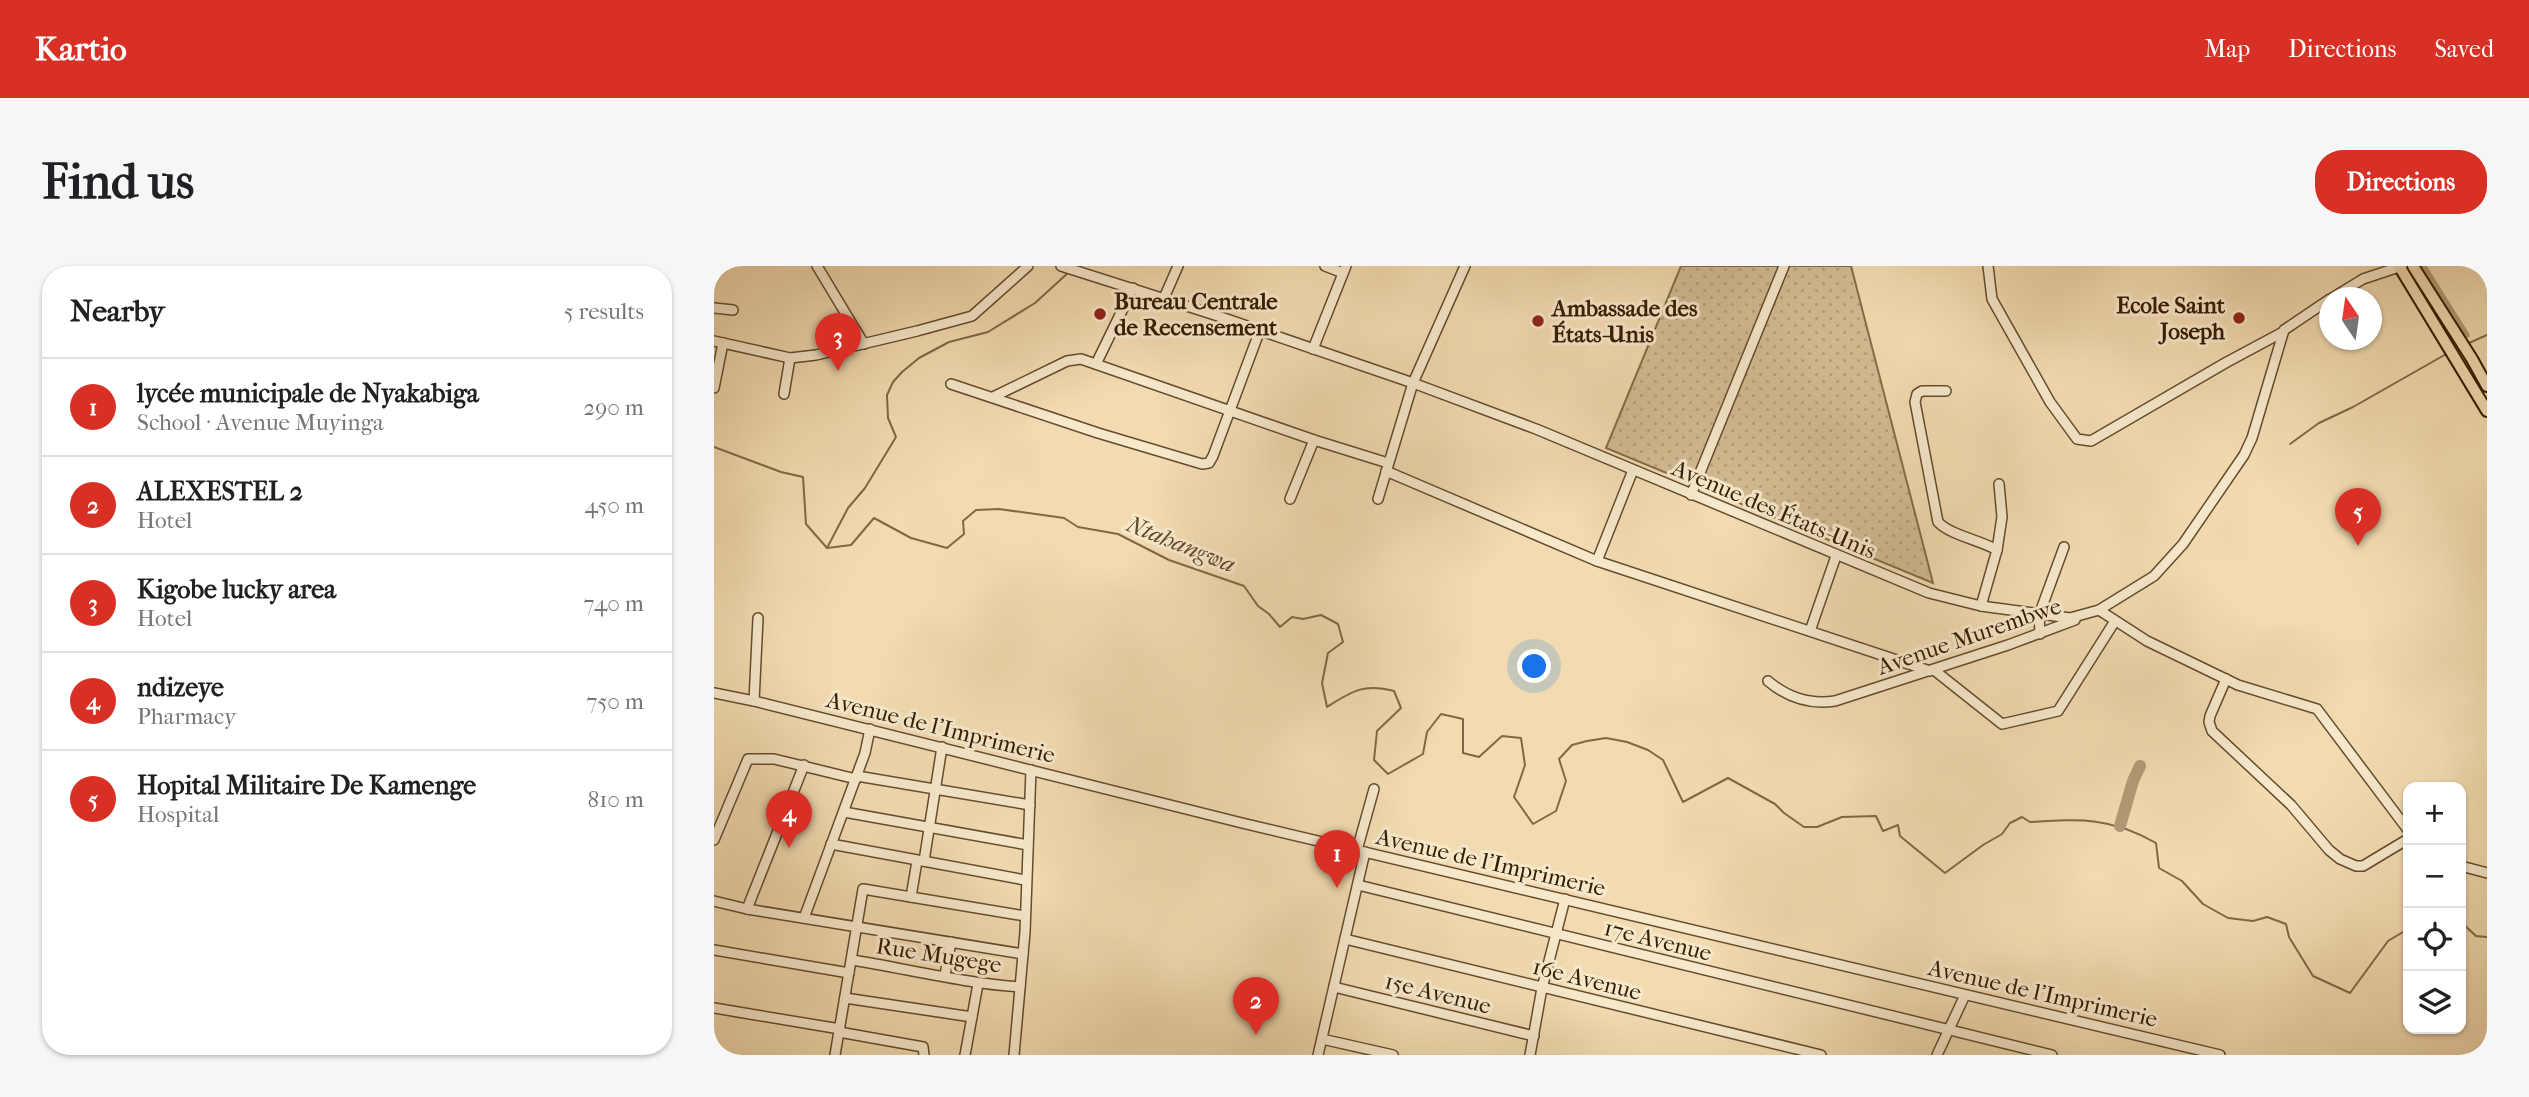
<!DOCTYPE html>
<html lang="en">
<head>
<meta charset="utf-8">
<style>
  :root { --surface:#fff; --page:#f6f6f6; --text:#202124; --muted:#757577; --line:#e0e0e0; --accent:#d93025 }
  body { margin:0; font-family:"IM FELL French Canon",serif; background:var(--page); color:var(--text) }
  .controls { position:absolute; right:21px; bottom:21px; display:grid; overflow:hidden; border-radius:14px; box-shadow:0 2px 5px #0004 }
  .controls button { width:63px; height:63px; display:grid; place-items:center; padding:0; border:0; border-bottom:2px solid var(--line); background:var(--surface); color:var(--text); font:35px sans-serif }
  .compass { position:absolute; left:1605px; top:21px; width:63px; height:63px; border-radius:50%; background:var(--surface); box-shadow:0 2px 5px #0004; rotate:347deg }
  .you { position:absolute; left:821px; top:401px; width:24px; height:24px; margin:-18px; border:5px solid #fff; border-radius:50%; background:#1a73e8; box-shadow:0 0 0 10px #1a73e833 }
  .badge { display:grid; place-items:center; width:46px; height:46px; border-radius:50%; background:var(--accent); color:#fff; font-size:23px; font-weight:700 }
  .pin { position:absolute; translate:-50% -58px; filter:drop-shadow(0 2px 4px #0008) }
  .pin::after { content:''; position:absolute; top:37px; width:24px; height:21px; background:inherit; clip-path:polygon(0 0,100% 0,50% 100%) }
  .list { margin:0; padding:0; list-style:none }
  h2 { display:flex; justify-content:space-between; align-items:center; height:91px; margin:0; padding:0 28px; font-size:30px }
  h2 small { font-size:23px; font-weight:400; color:var(--muted) }
  .list li { display:grid; grid-template-columns:46px 1fr auto; gap:21px; align-items:center; box-sizing:border-box; height:98px; padding:0 28px; border-top:2px solid var(--line) }
  .list b { display:block; font-size:26px; white-space:nowrap }
  .list p { margin:0; font-size:23px; white-space:nowrap; color:var(--muted) }
  .list em { font-size:23px; font-style:normal; color:var(--muted) }
  .icon { flex:none; width:38px; height:38px; fill:none; stroke:currentColor; stroke-width:2; stroke-linecap:round; stroke-linejoin:round }
  .map { position:relative; flex:none; width:1773px; height:789px; overflow:hidden; border-radius:28px }
  header { display:flex; align-items:center; gap:42px; box-sizing:border-box; height:98px; padding:0 35px; background:var(--accent); color:#fff }
  header strong { font-size:33px }
  nav { display:flex; gap:38px; margin-inline-start:auto; font-size:24px }
  .intro { display:flex; align-items:center; justify-content:space-between; box-sizing:border-box; height:168px; padding:0 42px }
  h1 { margin:0; font-size:49px }
  .button { padding:18px 32px; border-radius:28px; background:var(--accent); color:#fff; font-size:24px; font-weight:700 }
  main { display:flex; gap:42px; padding:0 42px }
  aside { flex:1; background:var(--surface); border-radius:28px; box-shadow:0 2px 5px #0004 }
  .map>svg:first-child { display:block }
</style>
</head>
<body>
<header>
<strong>Kartio</strong>
<nav><a>Map</a><a>Directions</a><a>Saved</a></nav>
</header>
<div class="intro"><h1>Find us</h1><a class="button">Directions</a></div>
<main>
<aside>
<h2>Nearby<small>5 results</small></h2>
<ul class="list">
<li><span class="badge">1</span><div><b>lycée municipale de Nyakabiga</b><p>School · Avenue Muyinga</p></div><em>290 m</em></li>
<li><span class="badge">2</span><div><b>ALEXESTEL 2</b><p>Hotel</p></div><em>450 m</em></li>
<li><span class="badge">3</span><div><b>Kigobe lucky area</b><p>Hotel</p></div><em>740 m</em></li>
<li><span class="badge">4</span><div><b>ndizeye</b><p>Pharmacy</p></div><em>750 m</em></li>
<li><span class="badge">5</span><div><b>Hopital Militaire De Kamenge</b><p>Hospital</p></div><em>810 m</em></li>
</ul>
</aside>
<div class="map">
<svg width="1773" height="789" viewBox="0 0 1773 789">
  <defs>
    <pattern id="grass-dots" width="8" height="8" patternUnits="userSpaceOnUse" patternTransform="scale(1.75)"><rect width="8" height="8" fill="#d2bb93"/><path d="M2 2h.1M6 6h.1" fill="none" stroke="#b5a07d" stroke-width="1.8" stroke-linecap="round"/></pattern>
  </defs>
  <rect width="100%" height="100%" fill="#f2dbb1"/>
  <filter id="stains"><feTurbulence type="fractalNoise" baseFrequency=".00286" numOctaves="4"/><feColorMatrix values="0 0 0 0 .2 0 0 0 0 .09 0 0 0 0 .02 0 0 0 .5 -.17"/></filter>
  <radialGradient id="worn" r=".72"><stop offset=".6" stop-color="#630" stop-opacity="0"/><stop offset="1" stop-color="#630" stop-opacity=".3"/></radialGradient>
  <path fill="url(#grass-dots)" stroke="#846c4a" stroke-width="2" d="M 967,0 L 1137,0 L 1219,317 L 892,182 Z"/>
  <g fill="none" stroke-linecap="round" stroke-linejoin="round">
    <g stroke="#806846" stroke-width="2">
      <path d="M 1755,77 L 1773,69"/>
      <path d="M 1576,178 L 1605,157 L 1639,141 L 1734,87"/>
      <path d="M 0,181 L 67,206 L 89,211 L 92,258 L 113,282 L 137,279 L 160,252 L 197,272 L 233,282 L 250,268 L 249,255 L 262,244 L 285,243 L 350,252 L 364,261 L 404,268 L 455,294 L 530,320 L 544,340 L 555,348 L 566,361 L 578,351 L 589,353 L 607,349 L 624,358 L 629,376 L 614,387 L 608,417 L 613,441 C 638,425 650,417 680,425 L 687,442 L 663,465 L 660,494 L 674,508 L 709,488 L 713,466 L 727,448 L 749,453 L 749,487 L 765,491 L 788,470 L 807,472 L 811,499 L 800,531 L 819,558 L 842,545 L 852,515 L 845,493 L 858,479 L 873,475 L 892,472 L 913,476 L 934,484 L 949,494 L 969,536 L 1014,512 L 1061,538 L 1070,547 L 1090,561 L 1103,561 L 1128,551 L 1162,550 L 1169,565 L 1184,559 L 1186,570 L 1231,607 L 1269,579 L 1288,568 L 1296,557 L 1308,551 L 1316,556 C 1367,553 1397,551 1442,577 L 1445,602 L 1468,615 L 1489,638 L 1514,652 L 1539,655 L 1553,651 L 1572,658 L 1575,671 L 1599,710 L 1636,727 L 1674,675 L 1694,663"/>
      <path d="M 113,282 L 134,242 L 151,222 L 182,171 L 174,152 L 173,129 L 179,116 L 188,106 L 205,92 L 235,76 L 274,66 L 321,37 L 355,6"/>
      <path d="M 1747,656 L 1762,670 L 1773,671"/>
    </g>
    <path stroke="#b29a75" stroke-width="7" d="M 1710,2 L 1752,69"/>
    <path stroke="#b29a75" stroke-width="12" d="M 1406,560 L 1419,515 L 1426,500"/>
    <defs>
      <g id="minor">
        <path d="M 103,0 L 150,78"/>
        <path d="M 347,0 L 501,49 L 699,117 L 822,163 L 1215,327 L 1267,340 L 1356,352 L 1385,344 L 1440,310 L 1469,278 L 1530,189 L 1538,172 L 1570,64 L 1616,33"/>
        <path d="M 611,0 L 629,7"/>
        <path d="M 1274,0 L 1278,33 L 1336,136 L 1363,173 L 1377,175 L 1513,96 L 1569,66"/>
        <path d="M 450,32 L 464,0"/>
        <path d="M 1618,32 L 1649,13 L 1688,0"/>
        <path d="M 0,42 L 19,44"/>
        <path d="M 0,75 L 76,92 L 102,89 L 203,65 L 258,50 L 314,0"/>
        <path d="M 599,83 L 632,0"/>
        <path d="M 382,98 L 419,22"/>
        <path d="M 237,118 L 384,167 L 488,198 L 495,197 L 499,190 L 546,64"/>
        <path d="M 0,122 L 9,77"/>
        <path d="M 1232,125 L 1208,125 L 1203,128 L 1201,136 L 1224,256 C 1236,269 1266,274 1283,284 L 1267,340"/>
        <path d="M 70,128 L 76,92"/>
        <path d="M 279,131 L 353,95 L 367,93 L 600,174 L 674,197"/>
        <path d="M 672,205 L 883,295 L 1216,405"/>
        <path d="M 977,229 L 1070,0"/>
        <path d="M 576,233 L 600,174"/>
        <path d="M 664,233 L 699,117 L 751,0"/>
        <path d="M 1283,284 L 1288,251 L 1285,218"/>
        <path d="M 883,295 L 919,204"/>
        <path d="M 1385,344 L 1433,375 L 1524,419 L 1603,443 L 1694,564"/>
        <path d="M 1096,365 L 1122,290"/>
        <path d="M 1326,368 L 1325,349 L 1350,281"/>
        <path d="M 1220,404 L 1288,458 L 1344,445 L 1401,355"/>
        <path d="M 1512,413 L 1496,450 L 1495,456 L 1498,465 L 1577,539 L 1615,584 L 1626,593 L 1642,600 L 1649,600 L 1694,573"/>
        <path d="M 1054,415 C 1074,432 1095,439 1121,435 L 1294,379 L 1361,354"/>
        <path d="M 0,427 L 40,435 L 528,557 L 1506,789"/>
        <path d="M 40,435 L 44,352"/>
        <path d="M 143,510 L 316,539"/>
        <path d="M 130,546 L 314,579"/>
        <path d="M 0,574 L 34,493 L 60,493 L 142,513"/>
        <path d="M 117,578 L 311,614"/>
        <path d="M 643,584 L 660,523"/>
        <path d="M 210,595 L 228,481"/>
        <path d="M 1747,600 L 1773,607"/>
        <path d="M 644,619 L 1338,789"/>
        <path d="M 197,631 L 203,595"/>
        <path d="M 0,635 L 33,643 L 309,688"/>
        <path d="M 33,643 L 90,499"/>
        <path d="M 90,652 L 151,487 L 156,463"/>
        <path d="M 631,673 L 1107,789"/>
        <path d="M 0,684 L 135,707"/>
        <path d="M 138,694 C 194,703 249,717 306,721"/>
        <path d="M 231,709 L 237,676"/>
        <path d="M 620,721 L 820,770"/>
        <path d="M 131,732 L 258,751"/>
        <path d="M 0,742 L 126,763"/>
        <path d="M 125,766 L 209,781 L 210,789"/>
        <path d="M 608,773 L 679,789"/>
        <path d="M 0,788 L 4,789"/>
        <path d="M 121,789 L 149,623 L 311,650"/>
        <path d="M 251,789 L 264,718"/>
        <path d="M 300,789 L 311,666 L 317,504"/>
        <path d="M 604,789 L 651,586"/>
        <path d="M 816,789 L 828,722 L 851,633"/>
        <path d="M 1223,789 L 1251,729"/>
      </g>
      <g id="major">
        <path d="M 1685,0 L 1773,145"/>
        <path d="M 1699,0 L 1758,93 L 1773,120"/>
      </g>
    </defs>
    <use href="#minor" stroke="#644c2c" stroke-width="12"/>
    <use href="#major" stroke="#351d00" stroke-width="14"/>
    <use href="#minor" stroke="#f7e8cc" stroke-width="9"/>
    <use href="#major" stroke="#f2dbb1" stroke-width="10"/>
  </g>
  <g fill="#8f2418" stroke="#f7e8cc" stroke-width="2.5">
    <circle cx="386" cy="48" r="7"/>
    <circle cx="1525" cy="52" r="7"/>
    <circle cx="824" cy="55" r="7"/>
  </g>
  <g text-anchor="middle" stroke-width="6" stroke-linejoin="round" paint-order="stroke">
    <g font-size="23" font-weight="bold" fill="#351d00" stroke="#f7e8cc" text-anchor="start">
      <text x="400" y="43">Bureau Centrale<tspan x="400" dy="26">de Recensement</tspan></text>
      <text x="1511" y="47" text-anchor="end">Ecole Saint<tspan x="1511" dy="26">Joseph</tspan></text>
      <text x="838" y="50">Ambassade des<tspan x="838" dy="26">États-Unis</tspan></text>
    </g>
    <g font-size="23" fill="#351d00" stroke="#f7e8cc">
      <text transform="translate(1060 243) rotate(23)" y="8">Avenue des États-Unis</text>
      <text transform="translate(1255 370) rotate(-19)" y="8">Avenue Murembwe</text>
      <text transform="translate(227 461) rotate(14)" y="8">Avenue de l'Imprimerie</text>
      <text transform="translate(777 596) rotate(13)" y="8">Avenue de l'Imprimerie</text>
      <text transform="translate(944 674) rotate(14)" y="8">17e Avenue</text>
      <text transform="translate(225 689) rotate(9)" y="8">Rue Mugege</text>
      <text transform="translate(873 713) rotate(14)" y="8">16e Avenue</text>
      <text transform="translate(724 727) rotate(14)" y="8">15e Avenue</text>
      <text transform="translate(1329 727) rotate(13)" y="8">Avenue de l'Imprimerie</text>
    </g>
    <g font-size="24" font-style="italic" fill="#614929" stroke="#f7e8cc">
      <text transform="translate(467 278) rotate(22)" y="8">Ntahangwa</text>
    </g>
  </g>
  <rect width="100%" height="100%" filter="url(#stains)"/>
  <rect width="100%" height="100%" fill="url(#worn)"/>
</svg>
<div class="controls">
<button>+</button>
<button>−</button>
<button><svg class="icon" aria-label="locate" viewBox="0 0 24 24"><circle cx="12" cy="12" r="6"/><path d="M12 2v4M12 18v4M2 12h4M18 12h4"/></svg></button>
<button><svg class="icon" aria-label="layers" viewBox="0 0 24 24"><path d="M12 4l9 5-9 5-9-5zM3 14l9 5 9-5"/></svg></button>
</div>
<svg class="compass" viewBox="-18 -18 36 36"><path d="M0-13l5 13h-10z" fill="#e53935"/><path d="M0 13l5-13h-10z" fill="#757577"/></svg>
<div class="you"></div>
<div class="pin badge" style="left:623px;top:622px">1</div>
<div class="pin badge" style="left:542px;top:769px">2</div>
<div class="pin badge" style="left:124px;top:105px">3</div>
<div class="pin badge" style="left:75px;top:582px">4</div>
<div class="pin badge" style="left:1644px;top:280px">5</div>
</div>
</main>
</body>
</html>
